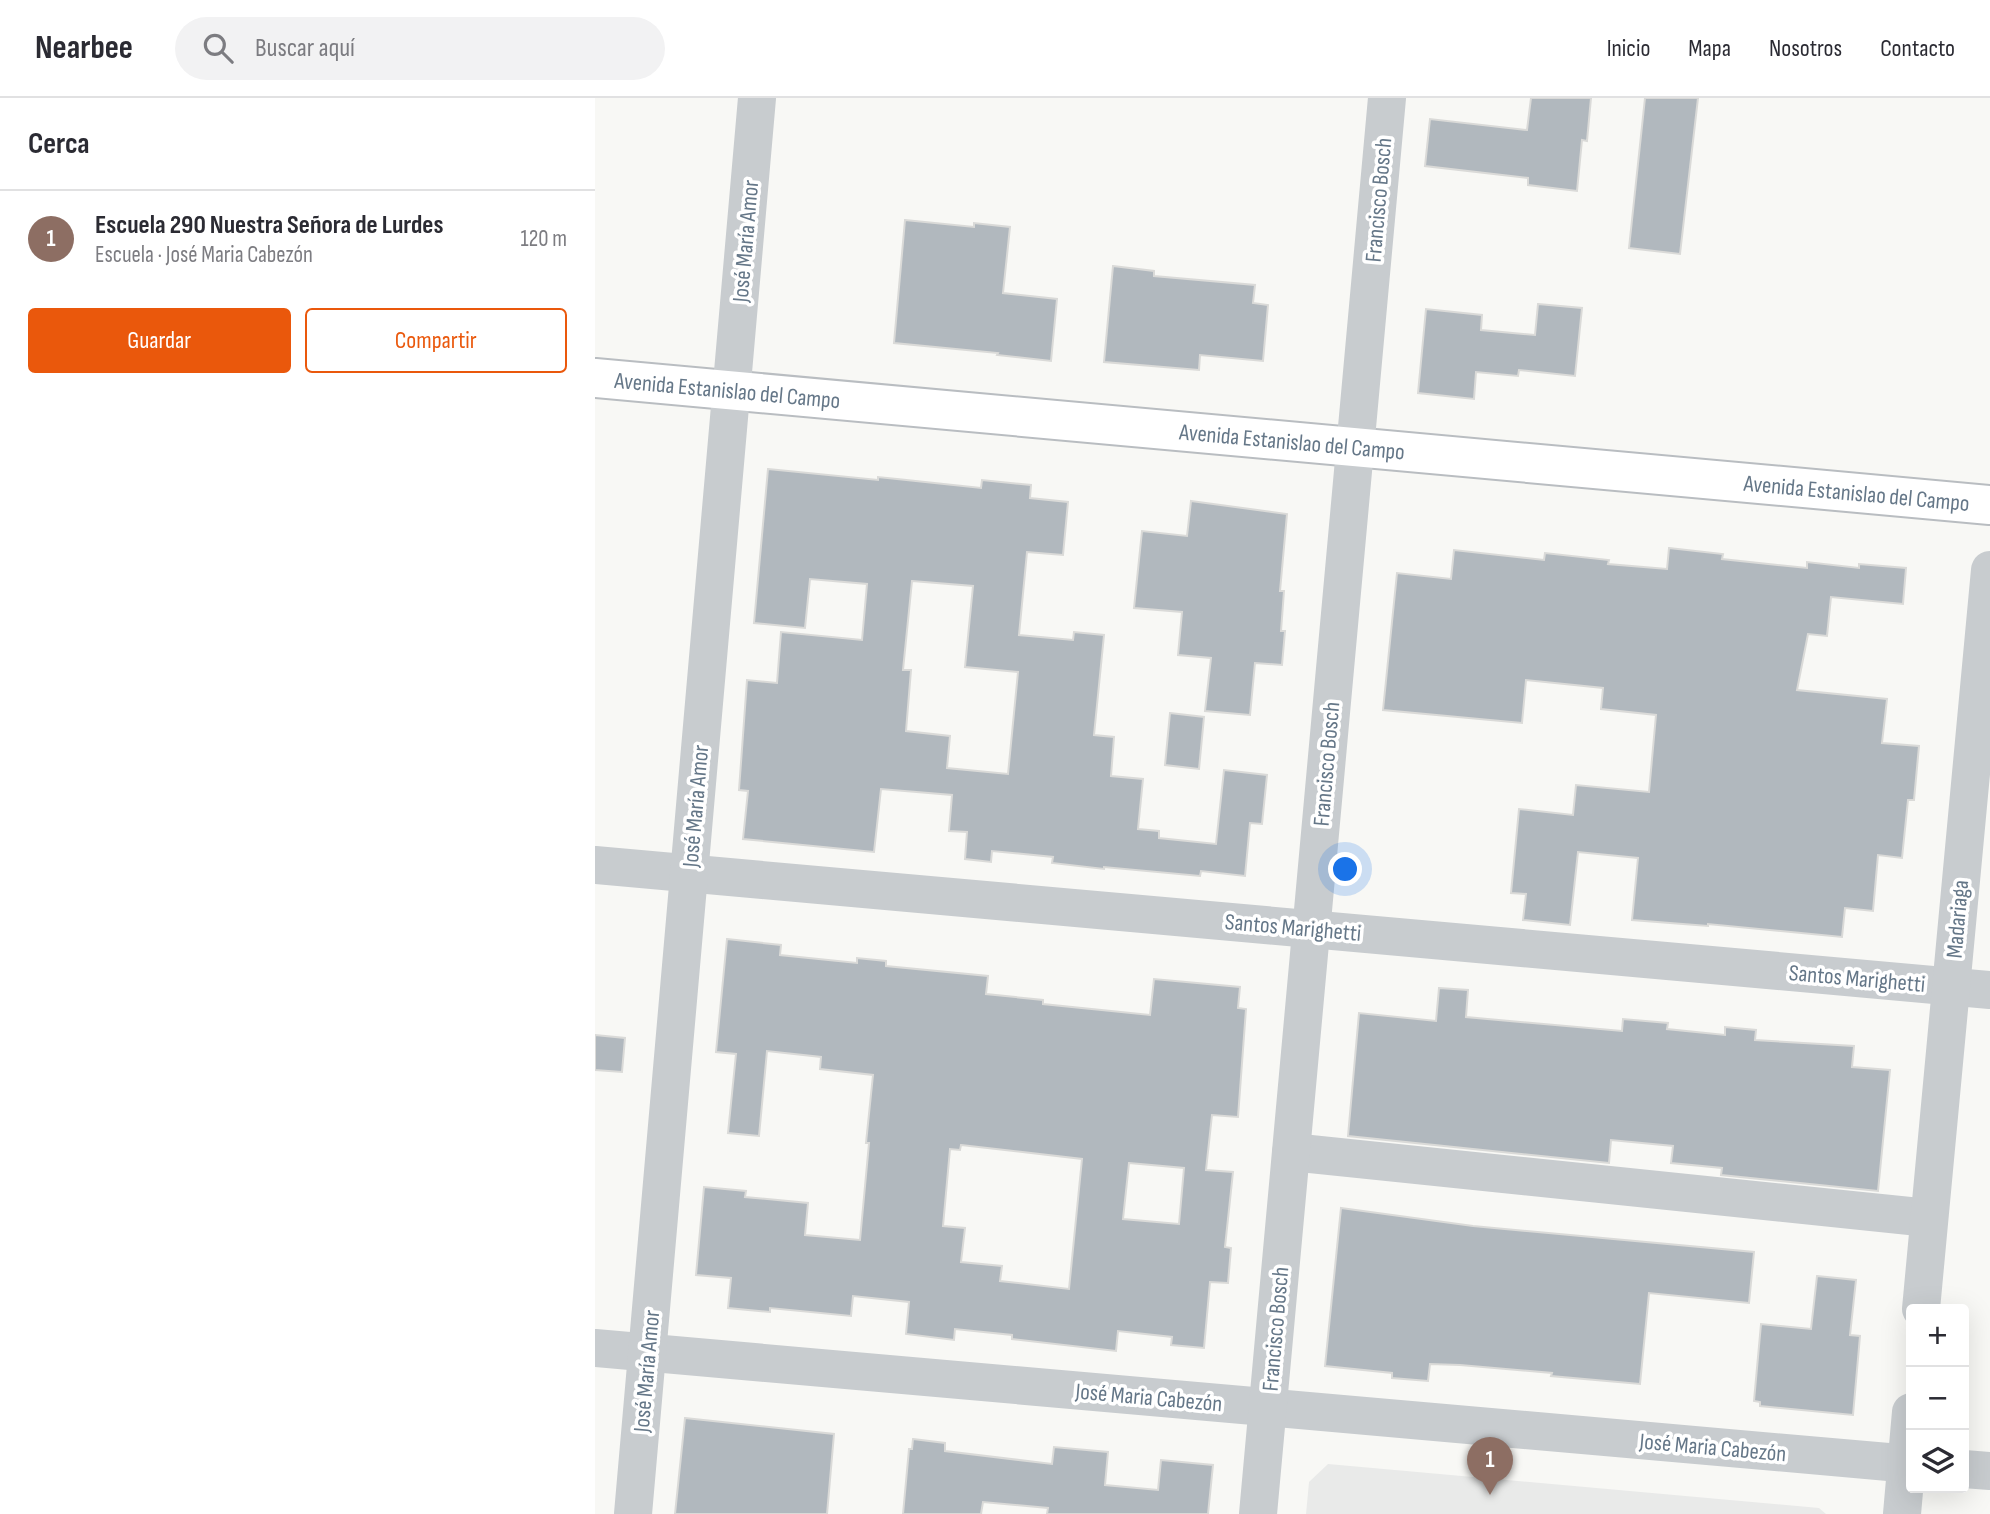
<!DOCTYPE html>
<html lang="es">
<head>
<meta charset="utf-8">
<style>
  :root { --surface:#fff; --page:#f2f2f3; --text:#2b2b33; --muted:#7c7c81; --line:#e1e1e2; --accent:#ea580c }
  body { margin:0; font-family:"Sofia Sans Condensed",sans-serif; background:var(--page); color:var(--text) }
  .controls { position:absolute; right:21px; bottom:21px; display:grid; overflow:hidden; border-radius:7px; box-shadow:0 7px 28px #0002 }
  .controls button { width:63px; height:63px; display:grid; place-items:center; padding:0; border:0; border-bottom:2px solid var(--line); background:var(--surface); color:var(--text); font:35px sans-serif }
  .you { position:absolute; left:751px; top:772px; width:24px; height:24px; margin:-18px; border:5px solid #fff; border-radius:50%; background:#1a73e8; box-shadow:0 0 0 10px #1a73e833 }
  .badge { display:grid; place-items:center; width:46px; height:46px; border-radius:50%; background:var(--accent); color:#fff; font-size:23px; font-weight:700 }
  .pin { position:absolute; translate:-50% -58px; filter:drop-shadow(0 2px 4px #0008) }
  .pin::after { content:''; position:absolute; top:37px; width:24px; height:21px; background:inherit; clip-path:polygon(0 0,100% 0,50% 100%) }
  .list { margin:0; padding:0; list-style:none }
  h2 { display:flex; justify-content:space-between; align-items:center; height:91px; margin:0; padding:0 28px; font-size:30px }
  h2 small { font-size:23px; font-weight:400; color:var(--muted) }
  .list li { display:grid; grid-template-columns:46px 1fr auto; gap:21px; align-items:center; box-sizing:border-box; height:98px; padding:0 28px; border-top:2px solid var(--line) }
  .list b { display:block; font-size:26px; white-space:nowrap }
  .list p { margin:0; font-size:23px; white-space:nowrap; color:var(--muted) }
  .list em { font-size:23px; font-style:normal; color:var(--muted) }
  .actions { display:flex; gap:14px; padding:21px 28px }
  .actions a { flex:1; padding:16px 0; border:2px solid var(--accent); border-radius:7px; text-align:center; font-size:24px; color:var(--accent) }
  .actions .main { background:var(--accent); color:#fff }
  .icon { flex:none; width:38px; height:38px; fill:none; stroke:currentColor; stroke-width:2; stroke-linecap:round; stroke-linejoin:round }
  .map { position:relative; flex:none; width:1395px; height:1416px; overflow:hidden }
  header { display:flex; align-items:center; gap:42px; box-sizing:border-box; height:98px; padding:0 35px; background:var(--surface); border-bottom:2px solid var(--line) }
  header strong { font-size:33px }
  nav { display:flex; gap:38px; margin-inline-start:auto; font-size:24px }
  .search { width:490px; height:63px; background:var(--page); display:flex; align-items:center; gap:18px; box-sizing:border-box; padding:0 24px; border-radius:38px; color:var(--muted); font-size:26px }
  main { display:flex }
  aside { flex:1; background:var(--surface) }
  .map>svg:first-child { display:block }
</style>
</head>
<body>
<header>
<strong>Nearbee</strong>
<div class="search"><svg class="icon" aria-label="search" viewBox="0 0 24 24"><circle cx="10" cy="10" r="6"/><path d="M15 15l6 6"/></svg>Buscar aquí</div>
<nav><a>Inicio</a><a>Mapa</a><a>Nosotros</a><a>Contacto</a></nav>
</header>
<main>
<aside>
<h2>Cerca<small></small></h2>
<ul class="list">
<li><span class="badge" style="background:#8d6e63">1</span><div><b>Escuela 290 Nuestra Señora de Lurdes</b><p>Escuela · José Maria Cabezón</p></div><em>120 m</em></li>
</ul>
<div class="actions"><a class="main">Guardar</a><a>Compartir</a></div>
</aside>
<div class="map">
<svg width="1395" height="1416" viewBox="0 0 1395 1416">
  <rect width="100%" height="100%" fill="#f8f8f5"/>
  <path fill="#e9eae9" d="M 733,1366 L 1224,1410 L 1231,1416 L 711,1416 L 714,1384 Z"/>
  <g fill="#b1b8be" stroke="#dadad8" stroke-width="2" fill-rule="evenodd">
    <path d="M 936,0 L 996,0 L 992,43 L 987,42 L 982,93 L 933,87 L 933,80 L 830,68 L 835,21 L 932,32 Z"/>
    <path d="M 1050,0 L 1103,0 L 1085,156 L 1034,150 Z"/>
    <path d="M 310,122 L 379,129 L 379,125 L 415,129 L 408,195 L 462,201 L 456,263 L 402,257 L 403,255 L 299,245 Z"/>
    <path d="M 518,168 L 559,173 L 559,178 L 660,187 L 658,205 L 673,207 L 668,263 L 605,257 L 604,272 L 509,264 Z"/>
    <path d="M 943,206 L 987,210 L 980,278 L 924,272 L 923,278 L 881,274 L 879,301 L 823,295 L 831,211 L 887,217 L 886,232 L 940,237 Z"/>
    <path d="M 173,371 L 283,382 L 283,379 L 302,381 L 386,390 L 387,382 L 436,387 L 435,400 L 473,404 L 468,457 L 432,454 L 424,537 L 478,542 L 479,534 L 509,537 L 499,637 L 519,639 L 516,678 L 548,681 L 543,731 L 564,733 L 564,740 L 621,746 L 629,672 L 672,677 L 667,726 L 655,725 L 650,778 L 606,773 L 605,778 L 509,769 L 509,771 L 457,765 L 458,759 L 397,753 L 396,764 L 370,761 L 372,734 L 354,733 L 357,697 L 286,691 L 279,754 L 148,741 L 153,693 L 144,692 L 152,582 L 182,585 L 186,534 L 267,542 L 272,486 L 215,481 L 210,530 L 159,525 ZM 317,483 L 378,488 L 370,569 L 423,574 L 413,676 L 352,670 L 355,638 L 311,633 L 316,572 L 308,572 Z"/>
    <path d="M 596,403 L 692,416 L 685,493 L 689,493 L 686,533 L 690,533 L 687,567 L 660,565 L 655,617 L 610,613 L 616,560 L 583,557 L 587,514 L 539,510 L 547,433 L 592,438 Z"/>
    <path d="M 1074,450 L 1128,456 L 1127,461 L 1212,470 L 1212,464 L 1264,470 L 1264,466 L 1311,470 L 1308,506 L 1236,499 L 1232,538 L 1213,536 L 1202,592 L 1292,601 L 1287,645 L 1324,648 L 1319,702 L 1313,702 L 1307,760 L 1283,757 L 1278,813 L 1250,810 L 1247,839 L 1113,826 L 1113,828 L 1037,822 L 1043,760 L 983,754 L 975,827 L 928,822 L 931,796 L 916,795 L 924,711 L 978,717 L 981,687 L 1054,694 L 1061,617 L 1006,611 L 1008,590 L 931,582 L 927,625 L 788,612 L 802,475 L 856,481 L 859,452 L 949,462 L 950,455 L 1014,462 L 1013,466 L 1072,471 Z"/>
    <path d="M 575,615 L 609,619 L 604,671 L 570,667 Z"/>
    <path d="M 132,841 L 186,847 L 185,857 L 262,865 L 262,860 L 291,863 L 291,868 L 393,878 L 391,896 L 448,902 L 448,906 L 555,917 L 559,881 L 645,889 L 643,910 L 651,911 L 643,1019 L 617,1017 L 611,1072 L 638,1074 L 630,1149 L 636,1150 L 633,1185 L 615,1184 L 609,1250 L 576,1247 L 577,1239 L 523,1233 L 521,1253 L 417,1241 L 417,1237 L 360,1231 L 359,1242 L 311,1236 L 314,1204 L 258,1198 L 256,1218 L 175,1210 L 175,1214 L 133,1210 L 136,1180 L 101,1177 L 109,1089 L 151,1093 L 150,1099 L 213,1105 L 210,1137 L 265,1142 L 274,1045 L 271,1045 L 278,977 L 225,971 L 226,959 L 172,953 L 164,1038 L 133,1035 L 141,956 L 121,954 ZM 366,1047 L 487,1061 L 474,1191 L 405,1183 L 407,1168 L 366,1164 L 370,1130 L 348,1128 L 355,1051 L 365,1052 ZM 534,1065 L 589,1070 L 584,1126 L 528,1121 Z"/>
    <path d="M 844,890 L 873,892 L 871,919 L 1027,933 L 1028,921 L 1073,925 L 1072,931 L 1130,937 L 1130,929 L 1161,932 L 1160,942 L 1259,948 L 1257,969 L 1295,972 L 1283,1093 L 1126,1077 L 1127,1070 L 1076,1065 L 1078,1048 L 1016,1042 L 1014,1065 L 753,1038 L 764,915 L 841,923 Z"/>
    <path d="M 0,937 L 30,940 L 27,974 L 0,972 Z"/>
    <path d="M 746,1110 L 878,1128 L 1159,1154 L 1154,1205 L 1054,1195 L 1045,1286 L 956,1278 L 957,1275 L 865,1267 L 835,1266 L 833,1283 L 797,1280 L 797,1275 L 730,1268 Z"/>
    <path d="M 1222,1178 L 1261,1182 L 1255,1237 L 1265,1238 L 1258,1317 L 1165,1308 L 1165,1304 L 1159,1303 L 1166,1226 L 1216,1231 Z"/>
    <path d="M 90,1320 L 239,1336 L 232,1416 L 80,1416 Z"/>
    <path d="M 318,1341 L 350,1345 L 350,1353 L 457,1366 L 459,1349 L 513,1354 L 510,1387 L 563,1392 L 566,1362 L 618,1367 L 613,1416 L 452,1416 L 453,1410 L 388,1404 L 386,1416 L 308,1416 L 314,1351 L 317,1351 Z"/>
  </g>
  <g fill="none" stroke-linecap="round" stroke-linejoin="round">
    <defs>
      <g id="major">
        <path id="s1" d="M 0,280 L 1395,407"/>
      </g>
    </defs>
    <use href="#major" stroke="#b9bdc1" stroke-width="42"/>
    <g stroke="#c8cccf" stroke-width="38">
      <path d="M 0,767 L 1395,892"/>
      <path d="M 696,1054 L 1334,1120"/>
      <path d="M 1326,1211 L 1395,472"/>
      <path d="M 0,1250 L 1316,1366"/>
      <path d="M 1369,1371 L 1395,1373"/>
      <path d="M 38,1416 L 162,0"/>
      <path d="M 663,1416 L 792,0"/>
      <path d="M 1307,1416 L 1316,1314"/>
    </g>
    <use href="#major" stroke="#fff" stroke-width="38"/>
  </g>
  <g text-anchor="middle" stroke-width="7" stroke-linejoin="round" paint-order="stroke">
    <g font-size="23" fill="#657788" stroke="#fff">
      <text transform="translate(783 102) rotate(-85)" y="8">Francisco Bosch</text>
      <text transform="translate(150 143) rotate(-85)" y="8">José María Amor</text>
      <text dy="8" stroke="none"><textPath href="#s1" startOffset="133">Avenida Estanislao del Campo</textPath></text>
      <text dy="8" stroke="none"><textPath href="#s1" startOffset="700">Avenida Estanislao del Campo</textPath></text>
      <text dy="8" stroke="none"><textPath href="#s1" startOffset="1267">Avenida Estanislao del Campo</textPath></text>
      <text transform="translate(731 666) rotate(-85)" y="8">Francisco Bosch</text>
      <text transform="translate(100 708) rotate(-85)" y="8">José María Amor</text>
      <text transform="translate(1362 821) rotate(-85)" y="8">Madariaga</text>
      <text transform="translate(698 829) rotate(5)" y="8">Santos Marighetti</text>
      <text transform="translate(1262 880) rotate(5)" y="8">Santos Marighetti</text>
      <text transform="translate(680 1231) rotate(-85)" y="8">Francisco Bosch</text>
      <text transform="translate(51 1273) rotate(-85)" y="8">José María Amor</text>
      <text transform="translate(554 1299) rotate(5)" y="8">José Maria Cabezón</text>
      <text transform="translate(1118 1349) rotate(5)" y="8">José Maria Cabezón</text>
    </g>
  </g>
</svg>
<div class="controls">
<button>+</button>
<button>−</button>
<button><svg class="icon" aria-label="layers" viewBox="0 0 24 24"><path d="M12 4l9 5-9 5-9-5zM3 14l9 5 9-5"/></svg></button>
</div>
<div class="you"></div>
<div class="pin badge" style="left:895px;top:1397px;background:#8d6e63">1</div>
</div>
</main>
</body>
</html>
